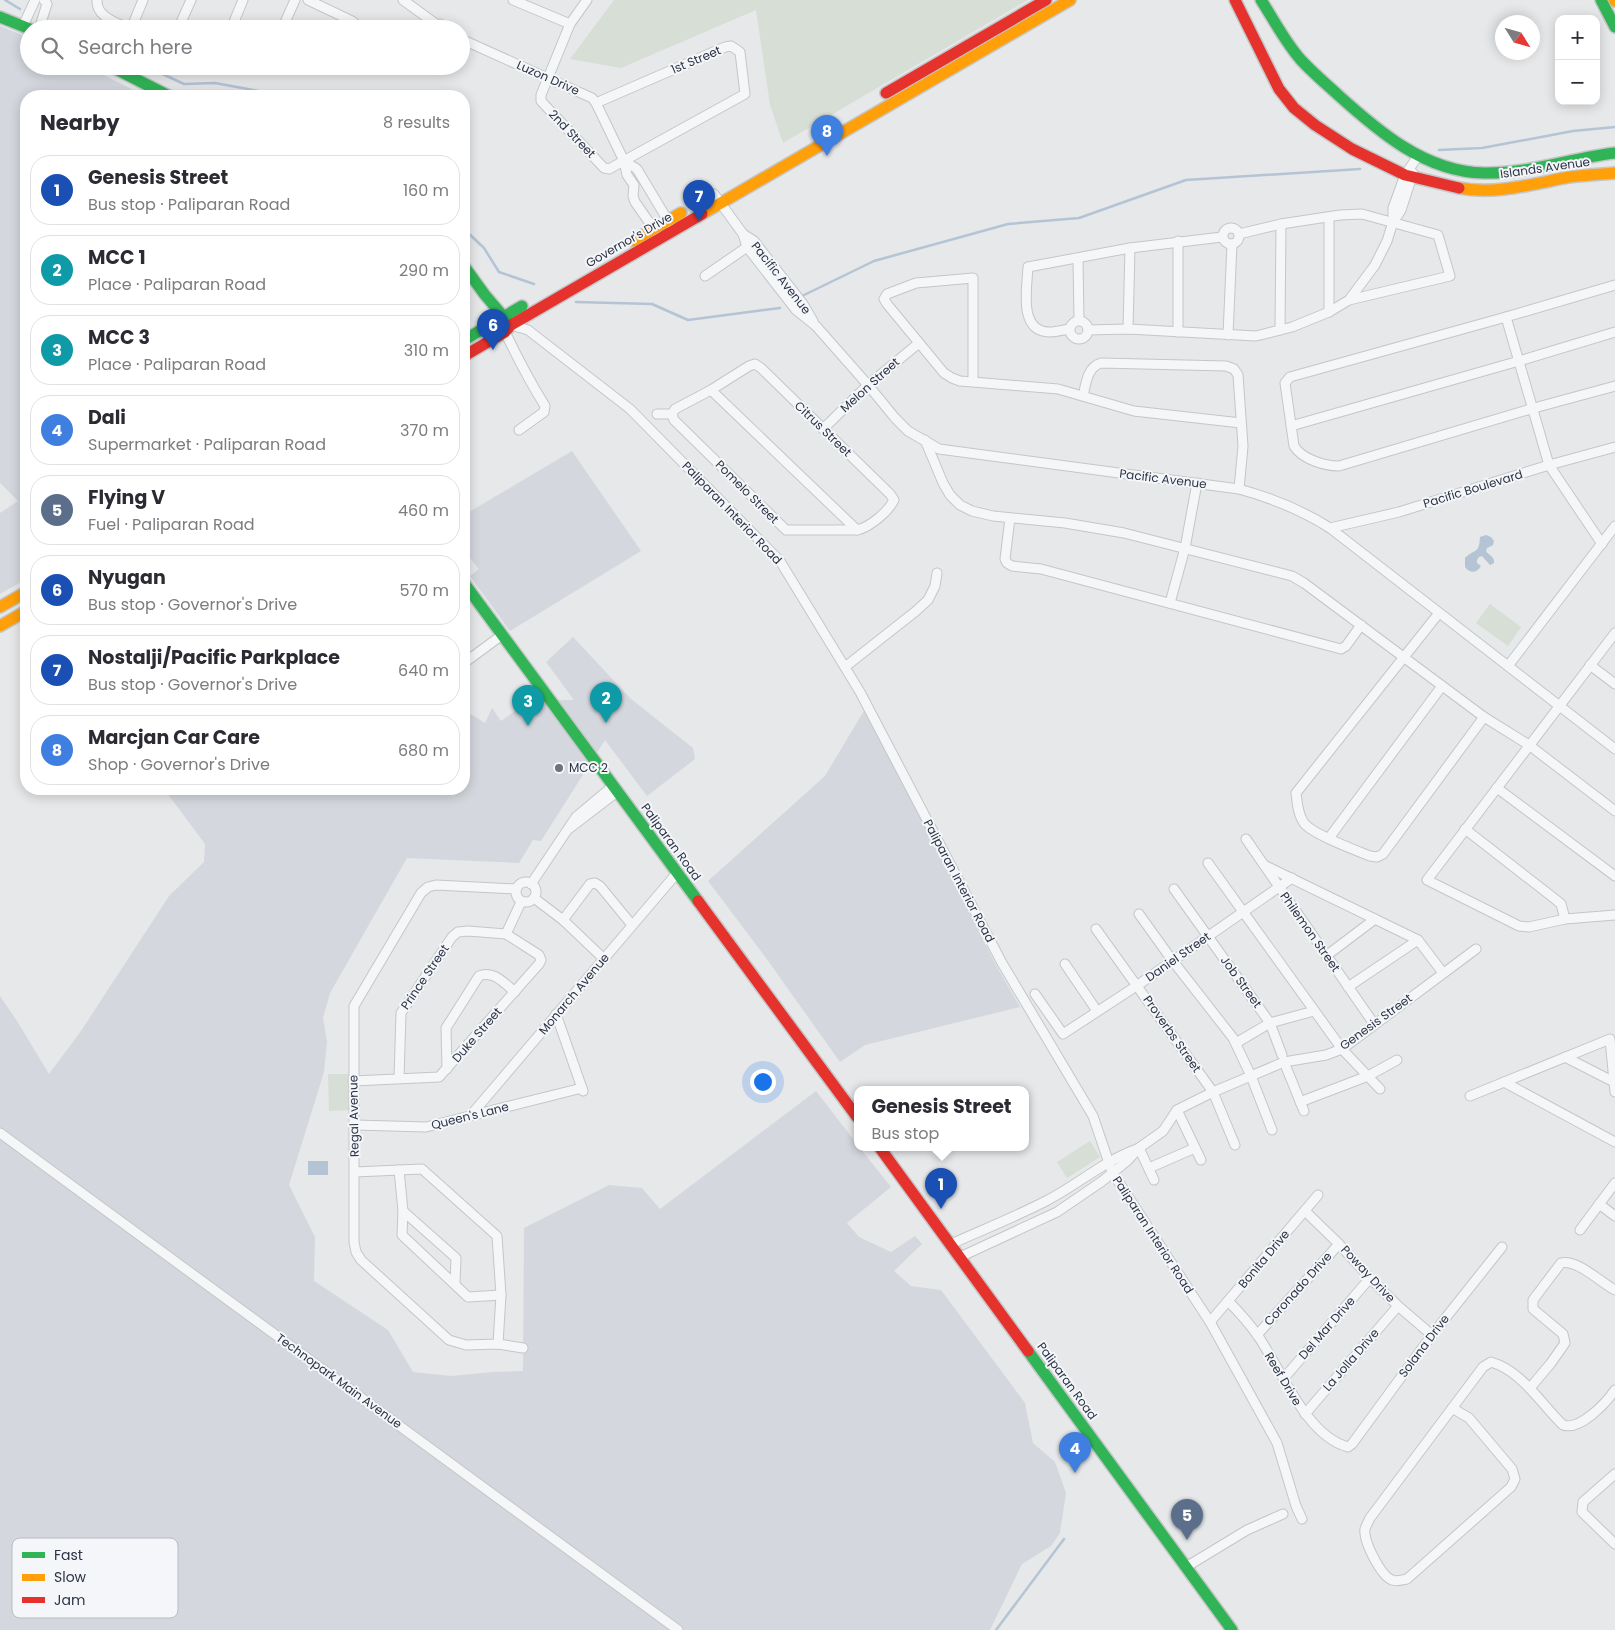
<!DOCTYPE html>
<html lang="en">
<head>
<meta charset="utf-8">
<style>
  :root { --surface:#fff; --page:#f2f2f3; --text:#2b2b33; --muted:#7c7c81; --line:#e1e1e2; --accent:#6c737f }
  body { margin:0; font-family:Poppins,sans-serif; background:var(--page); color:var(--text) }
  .controls { position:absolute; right:15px; top:15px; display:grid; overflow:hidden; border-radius:10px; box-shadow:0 2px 12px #0003 }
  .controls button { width:45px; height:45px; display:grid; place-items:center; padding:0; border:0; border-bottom:1px solid var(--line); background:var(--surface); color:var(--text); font:25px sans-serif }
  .compass { position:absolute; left:1495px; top:15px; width:45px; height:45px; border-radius:50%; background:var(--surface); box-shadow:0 2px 12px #0003; rotate:127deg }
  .you { position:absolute; left:762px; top:1081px; width:18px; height:18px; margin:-12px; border:4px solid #fff; border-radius:50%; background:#1a73e8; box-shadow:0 0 0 8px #1a73e833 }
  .badge { display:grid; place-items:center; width:32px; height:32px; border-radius:50%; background:var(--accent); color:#fff; font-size:16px; font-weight:700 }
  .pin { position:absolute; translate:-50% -41px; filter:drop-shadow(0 1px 2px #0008) }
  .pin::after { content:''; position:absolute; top:26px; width:18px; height:15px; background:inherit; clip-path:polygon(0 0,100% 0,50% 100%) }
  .popup { position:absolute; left:854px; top:1086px; width:175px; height:65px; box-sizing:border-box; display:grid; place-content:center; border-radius:10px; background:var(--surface); filter:drop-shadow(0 1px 4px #0005); font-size:16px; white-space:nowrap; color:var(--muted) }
  .popup b { font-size:19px; color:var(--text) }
  .popup::after { content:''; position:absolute; left:50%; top:100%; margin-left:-10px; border:10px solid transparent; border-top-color:var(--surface) }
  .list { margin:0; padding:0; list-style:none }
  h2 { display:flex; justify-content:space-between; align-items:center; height:65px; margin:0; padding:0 20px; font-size:21px }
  h2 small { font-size:16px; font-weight:400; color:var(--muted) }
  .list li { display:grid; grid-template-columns:32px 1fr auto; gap:15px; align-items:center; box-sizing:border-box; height:70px; margin:0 10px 10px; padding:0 10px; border:1px solid var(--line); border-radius:20px }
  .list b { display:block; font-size:19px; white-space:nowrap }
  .list p { margin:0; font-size:16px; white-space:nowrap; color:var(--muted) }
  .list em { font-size:16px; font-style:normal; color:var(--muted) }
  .icon { flex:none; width:28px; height:28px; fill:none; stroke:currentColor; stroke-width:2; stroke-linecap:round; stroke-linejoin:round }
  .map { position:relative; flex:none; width:1615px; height:1630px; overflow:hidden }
  .search { position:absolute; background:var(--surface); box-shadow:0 2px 12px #0003; left:20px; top:20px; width:450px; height:55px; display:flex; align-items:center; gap:12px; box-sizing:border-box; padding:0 18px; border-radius:28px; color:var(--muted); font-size:19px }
  .panel { position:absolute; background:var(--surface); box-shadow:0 2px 12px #0003; left:20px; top:90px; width:450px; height:705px; border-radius:20px }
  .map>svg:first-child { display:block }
</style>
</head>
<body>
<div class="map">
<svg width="1615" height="1630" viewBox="0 0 1615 1630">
  <rect width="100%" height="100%" fill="#e6e8ea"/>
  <g fill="#d4d7dd">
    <path d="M 0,26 L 29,38 L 29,66 L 86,66 L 145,96 L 26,96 L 26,579 L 0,594 L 0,513 L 18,501 L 0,483 Z"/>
    <path d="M 572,451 L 641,551 L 510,631 L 470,576 L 479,569 L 464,551 L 464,515 Z"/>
    <path d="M 573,637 L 631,699 L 693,748 L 695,759 L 647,796 L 605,740 L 541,841 L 533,840 L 519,863 L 407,858 L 330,993 L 323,1018 L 327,1042 L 324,1072 L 289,1185 L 315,1237 L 314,1281 L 388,1330 L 413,1372 L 451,1376 L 493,1372 L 523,1371 L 524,1228 L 609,1185 L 642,1188 L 660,1209 L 816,1091 L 857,1144 L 857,1148 L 860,1148 L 891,1187 L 847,1223 L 859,1237 L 891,1252 L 915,1236 L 922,1244 L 894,1271 L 911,1286 L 941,1290 L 1025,1403 L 1033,1443 L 1055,1462 L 1066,1493 L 1060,1533 L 1051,1546 L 1022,1564 L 990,1630 L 0,1630 L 0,996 L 17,1021 L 49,1074 L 81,1031 L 169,896 L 204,862 L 205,844 L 164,789 L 464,789 L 464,710 L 485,723 L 492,708 L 501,721 L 531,700 L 574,700 L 546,662 Z"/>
    <path d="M 865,709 L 997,967 L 1020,1007 L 865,1045 L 840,1062 L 766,958 L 708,881 L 825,776 Z"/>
  </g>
  <g fill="#d6ded6">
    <path d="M 614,0 L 1028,0 L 783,143 L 770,105 L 756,10 L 621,68 L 570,59 Z"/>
    <path d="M 1490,604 L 1521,627 L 1508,646 L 1476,623 Z"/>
    <path d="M 328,1074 L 349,1074 L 350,1110 L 329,1111 Z"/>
    <path d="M 1090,1141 L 1100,1157 L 1067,1178 L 1057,1162 Z"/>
  </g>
  <g fill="#b4c4d5">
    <path d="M 1486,535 L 1491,537 L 1494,541 L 1493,545 L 1487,548 L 1486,551 C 1489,556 1495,556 1494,563 L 1490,565 L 1482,556 L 1479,557 L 1477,560 L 1477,563 L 1481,566 C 1477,573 1470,574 1465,567 L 1465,558 C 1475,548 1479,555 1480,537 Z"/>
    <rect x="308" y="1161" width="20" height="14"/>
  </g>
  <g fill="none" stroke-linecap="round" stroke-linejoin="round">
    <g stroke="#b4c4d5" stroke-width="2.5">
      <path d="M 5,0 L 20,9"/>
      <path d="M 50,21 L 66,29"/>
      <path d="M 142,66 L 154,70 L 184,84 L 215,83 L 264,92 L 305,96"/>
      <path d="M 1439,150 L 1482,148 L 1573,131 L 1615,127"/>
      <path d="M 464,229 L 484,248 L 499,272 L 534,284"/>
      <path d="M 802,296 L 874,261 L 1008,224 L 1079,218 L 1186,180 L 1360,169"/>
      <path d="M 576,302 L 652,304 L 688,320 L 780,308"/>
      <path d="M 996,1630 L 1064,1539"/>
    </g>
    <defs>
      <g id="street">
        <path d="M 97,0 C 96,17 116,22 129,29"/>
        <path d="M 308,0 L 352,21 L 362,29"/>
        <path d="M 403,0 L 436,24"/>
        <path d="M 513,0 L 570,24"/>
        <path d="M 587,0 L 570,24 L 541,95 L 541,101 L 604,168 L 609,169 L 745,94 L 740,52 L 731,46 L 725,47 L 596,103"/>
        <path d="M 23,26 L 35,0"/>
        <path d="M 39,29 L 47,4 L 44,0"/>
        <path d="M 131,29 L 143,0"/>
        <path d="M 178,29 L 191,0"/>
        <path d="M 231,29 L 243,0"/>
        <path d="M 282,29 L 295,0"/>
        <path d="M 429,29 L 432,26 L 440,24 L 447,29"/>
        <path d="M 461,39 L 592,98 L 596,103 L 624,161 L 627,175 L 634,185 L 633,196 L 635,202 L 656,232"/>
        <path d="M 624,161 L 637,169 L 670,224"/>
        <path d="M 714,194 L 743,234 L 754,241 L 803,304 L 813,321"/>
        <path d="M 1329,217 L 1329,312"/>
        <path d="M 1394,221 L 1401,210 L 1413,173"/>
        <circle cx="1231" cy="236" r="8"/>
        <path d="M 743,234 L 747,247 L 796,310 L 816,326 L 868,385 L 895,418 L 908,431 L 939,449 L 1239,489 C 1272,498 1300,509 1330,528 L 1615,749"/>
        <path d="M 1239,234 L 1281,224 L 1340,215 L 1362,214 L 1438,235 L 1450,276 L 1349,300"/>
        <path d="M 1078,259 L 1079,320"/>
        <path d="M 705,276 L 750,245"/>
        <path d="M 1615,285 L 1506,317 L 1290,377 L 1285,383 L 1294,446 C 1302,459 1324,466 1339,466 L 1534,408 L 1615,386"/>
        <path d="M 1506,317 L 1549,465 L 1602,544"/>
        <circle cx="1079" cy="330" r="9"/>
        <path d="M 511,325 L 528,330 L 630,409 L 780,561 L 860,692 L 1002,963 L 1093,1116 L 1112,1172 L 1210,1322 L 1277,1443 L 1296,1506 L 1302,1519"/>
        <path d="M 1069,329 C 1063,330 1056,332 1050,332 C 1018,332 1027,288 1028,267 L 1130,248 L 1222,237"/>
        <path d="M 1128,329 L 1130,248"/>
        <path d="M 1088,330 L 1128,329 L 1256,336 L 1292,327 L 1329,312 L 1349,300 L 1375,265 L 1387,241 L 1393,222 L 1393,208 L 1405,175 L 1418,156"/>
        <path d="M 1280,330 L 1281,224"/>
        <path d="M 505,332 C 517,357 530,382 545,406 L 544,412 L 519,430"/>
        <path d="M 1178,332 L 1178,241"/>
        <path d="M 1228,335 L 1232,244"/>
        <path d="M 755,364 L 761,368 L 890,494 L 894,500 C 888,512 870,527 857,530 L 786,530 L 674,420 L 672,414 L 675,409 L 711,390 L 749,366 Z"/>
        <path d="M 973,381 L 973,278 L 916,283 L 887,294 L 884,299 L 887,304 L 944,373 L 952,378 L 960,381 L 1058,389 L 1134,411 L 1241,423"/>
        <path d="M 711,390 L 857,530"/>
        <path d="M 1083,396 C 1086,384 1087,367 1101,363 L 1226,366 L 1234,369 L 1238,375 L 1243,446 L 1239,489"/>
        <path d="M 657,414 L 672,414"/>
        <path d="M 1291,426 L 1519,361 L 1615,332"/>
        <path d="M 823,429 L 868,385 L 919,343"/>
        <path d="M 925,440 L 943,483 L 950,495 L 960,505 L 972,511 L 993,516 L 1065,523 L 1124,533 L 1292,576 L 1304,583 L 1484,717 L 1529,745 L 1615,811"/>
        <path d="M 1010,518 L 1005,559 L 1007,563 L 1012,566 L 1041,569 L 1341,649 L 1346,646 L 1361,625"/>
        <path d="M 1330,528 L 1399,512 L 1549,465 L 1615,447"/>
        <path d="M 1170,603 L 1185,548 L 1197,483"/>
        <path d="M 1439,613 L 1296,793 C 1297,802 1298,815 1304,823 C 1312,834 1355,850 1370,856 L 1377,857 L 1383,854 L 1484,717"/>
        <path d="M 1615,633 L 1427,880 L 1519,926 L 1529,927 L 1565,919 L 1615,915"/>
        <path d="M 464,663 L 502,635"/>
        <path d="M 1590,665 L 1615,684"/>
        <path d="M 1508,666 L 1615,526"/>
        <path d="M 845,667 L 916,611 L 928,600 L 935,586 L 937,573"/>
        <path d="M 1497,788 L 1615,876"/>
        <path d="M 570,828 L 617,792"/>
        <path d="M 1465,829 L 1555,899 L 1561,904 L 1565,919"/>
        <path d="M 1329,838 L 1442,686"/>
        <path d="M 1246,839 L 1374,1024"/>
        <path d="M 1208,863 L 1342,1049 L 1380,1089"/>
        <path d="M 1264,865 L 1418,940 L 1443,973"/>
        <circle cx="526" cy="892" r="10"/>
        <path d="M 531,884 L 576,817 L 613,786"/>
        <path d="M 516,889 L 436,885 L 428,887 L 421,893 L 354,1006 L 354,1242 L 356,1252 L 361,1260 L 449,1340 L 466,1345 L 498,1344 L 523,1348"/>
        <path d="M 1174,889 L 1270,1023 L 1282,1055"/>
        <path d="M 534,898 L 563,920 L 604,959"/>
        <path d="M 1139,914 L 1172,960 L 1233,1038 L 1251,1076 L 1272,1130"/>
        <path d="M 563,920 L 590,884 L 595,883 L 600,886 L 632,925"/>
        <path d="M 1096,929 L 1213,1092 L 1235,1145"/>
        <path d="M 506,934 L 521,902"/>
        <path d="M 1326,956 L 1375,919"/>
        <path d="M 1065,964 L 1097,1011"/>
        <path d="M 1348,987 L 1418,940"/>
        <path d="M 1035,994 L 1063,1034 L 1138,985 L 1292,878"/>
        <path d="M 556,1014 L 583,1091"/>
        <path d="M 1236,1043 L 1270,1023 L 1314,1011"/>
        <path d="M 1565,1057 L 1614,1082"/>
        <path d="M 1284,1062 L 1304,1111"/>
        <path d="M 447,1069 L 446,1028 L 479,976 C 494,970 504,983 515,992"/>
        <path d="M 353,1081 L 439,1077 L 539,964 L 541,960 L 539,955 L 506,934 L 468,931 L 458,932 L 452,937 L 401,1013 L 399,1079"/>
        <path d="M 1504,1082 L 1615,1142"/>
        <path d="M 1470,1096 L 1610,1039 L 1615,1092"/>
        <path d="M 1300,1102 L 1368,1076 L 1397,1060"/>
        <path d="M 1177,1110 L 1201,1160"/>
        <path d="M 471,1115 L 677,873"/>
        <path d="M 355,1125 L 426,1127 L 582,1088"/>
        <path d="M 0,1133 L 678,1630"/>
        <path d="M 1139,1148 L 1154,1180"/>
        <path d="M 1149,1168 L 1195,1148"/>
        <path d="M 399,1170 L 403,1211 L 402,1235 L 468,1297 L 501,1295"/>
        <path d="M 355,1172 L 422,1169 L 497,1236 L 501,1295 L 498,1344"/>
        <path d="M 1599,1204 L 1615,1216"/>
        <path d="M 403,1211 L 456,1258 L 455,1284"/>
        <path d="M 1305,1211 L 1339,1244 L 1370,1278 L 1398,1306 L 1432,1335"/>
        <path d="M 1580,1230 L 1615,1183"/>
        <path d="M 951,1244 C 982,1230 1015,1217 1046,1201 C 1077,1185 1104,1161 1137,1149"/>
        <path d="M 960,1257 L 1057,1212 L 1101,1182 L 1127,1161 L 1139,1148 L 1163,1131 L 1177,1110 L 1213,1092 L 1284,1062 L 1326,1055 L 1342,1049 L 1476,949"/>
        <path d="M 1228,1301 C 1239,1312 1249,1323 1258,1336 C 1281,1369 1306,1436 1348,1447 L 1352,1444 L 1432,1335 L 1502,1247"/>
        <path d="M 1210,1322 L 1318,1195"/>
        <path d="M 1257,1335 L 1339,1244"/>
        <path d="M 1284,1378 L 1370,1278"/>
        <path d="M 1530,1388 L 1551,1363 L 1565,1343 L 1563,1334 L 1533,1309 L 1533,1300 L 1561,1263 C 1577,1259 1600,1282 1615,1290"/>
        <path d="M 1452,1408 L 1469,1418 L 1512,1469 L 1515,1479 L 1511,1487 L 1407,1579 C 1402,1580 1397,1582 1392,1580 C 1381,1576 1363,1541 1365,1529 C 1366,1526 1368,1522 1370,1518 L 1483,1367 L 1491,1362 C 1522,1371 1541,1404 1563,1425 C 1580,1431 1606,1403 1615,1390"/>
        <path d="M 1305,1414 L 1398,1306"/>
        <path d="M 1615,1474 L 1583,1502 L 1582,1512 L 1615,1544"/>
        <path d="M 1186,1567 L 1247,1530 L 1283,1514"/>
      </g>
      <g id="fast">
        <path d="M 1261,0 C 1274,20 1285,42 1301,60 C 1312,72 1325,83 1337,94 C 1378,131 1425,172 1484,173 C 1528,174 1572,158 1615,153"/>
        <path d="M 1601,0 L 1615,27"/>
        <path d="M 0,17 L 30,29"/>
        <path d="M 110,66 L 169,96"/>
        <path d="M 464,266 L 485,295 L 509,323"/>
        <path d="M 464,340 L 522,306"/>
        <path d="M 464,583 L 698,901"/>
        <path d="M 1028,1351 L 1232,1630"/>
      </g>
      <g id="slow">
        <path d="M 1614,0 L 1615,1"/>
        <path d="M 1459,188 C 1495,195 1533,184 1569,177 C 1584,175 1600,174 1615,173"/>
        <path d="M 702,214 L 1070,0"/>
        <path d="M 633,241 L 681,213"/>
        <path d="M 0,607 L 26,592"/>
        <path d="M 0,626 L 26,611"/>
      </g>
      <g id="jam">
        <path d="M 1235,0 L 1279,89 L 1294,108 L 1315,125 L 1352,149 L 1405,175 L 1459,188"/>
        <path d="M 886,93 L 1046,0"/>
        <path d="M 464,356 L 505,332 L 511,325 L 702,214"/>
        <path d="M 698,901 L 857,1117"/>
        <path d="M 880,1148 L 1028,1351"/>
      </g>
    </defs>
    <use href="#street" stroke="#c4c6c8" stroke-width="11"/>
    <use href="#fast" stroke="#c4c6c8" stroke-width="14"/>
    <use href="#slow" stroke="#c4c6c8" stroke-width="14"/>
    <use href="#jam" stroke="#c4c6c8" stroke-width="14"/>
    <use href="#street" stroke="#f5f6f7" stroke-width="9"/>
    <use href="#fast" stroke="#30b455" stroke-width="11"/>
    <use href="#slow" stroke="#ff9f0a" stroke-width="11"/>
    <use href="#jam" stroke="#e5322d" stroke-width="11"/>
  </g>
  <circle fill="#6c737f" stroke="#f4f6f9" stroke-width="2" cx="559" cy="768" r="5"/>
  <g text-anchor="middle" stroke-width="4" stroke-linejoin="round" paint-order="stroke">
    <g font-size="12" fill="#2b3445" stroke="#f4f6f9">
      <text transform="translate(696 60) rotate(-23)" y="4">1st Street</text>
      <text transform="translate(548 78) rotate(24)" y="4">Luzon Drive</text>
      <text transform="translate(572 134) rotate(46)" y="4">2nd Street</text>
      <text transform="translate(1545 168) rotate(-8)" y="4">Islands Avenue</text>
      <text transform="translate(629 240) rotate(-30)" y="4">Governor's Drive</text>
      <text transform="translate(781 278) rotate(52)" y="4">Pacific Avenue</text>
      <text transform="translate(870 385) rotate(-42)" y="4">Melon Street</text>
      <text transform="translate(823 429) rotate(44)" y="4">Citrus Street</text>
      <text transform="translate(1163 479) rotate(7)" y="4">Pacific Avenue</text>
      <text transform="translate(1473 489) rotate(-17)" y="4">Pacific Boulevard</text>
      <text transform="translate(747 492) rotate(45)" y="4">Pomelo Street</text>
      <text transform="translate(732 513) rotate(46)" y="4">Paliparan Interior Road</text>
      <text transform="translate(671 842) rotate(54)" y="4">Paliparan Road</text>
      <text transform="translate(959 881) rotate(62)" y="4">Paliparan Interior Road</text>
      <text transform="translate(1310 932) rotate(55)" y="4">Philemon Street</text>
      <text transform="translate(1178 957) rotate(-35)" y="4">Daniel Street</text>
      <text transform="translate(425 977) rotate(-56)" y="4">Prince Street</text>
      <text transform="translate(1241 982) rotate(54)" y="4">Job Street</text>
      <text transform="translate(574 994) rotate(-50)" y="4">Monarch Avenue</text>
      <text transform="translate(1376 1022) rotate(-36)" y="4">Genesis Street</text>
      <text transform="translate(1172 1034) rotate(55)" y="4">Proverbs Street</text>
      <text transform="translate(477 1035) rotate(-49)" y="4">Duke Street</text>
      <text transform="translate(354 1116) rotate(-91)" y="4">Regal Avenue</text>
      <text transform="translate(470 1116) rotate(-14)" y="4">Queen's Lane</text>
      <text transform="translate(1153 1235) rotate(57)" y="4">Paliparan Interior Road</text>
      <text transform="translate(1264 1259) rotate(-50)" y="4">Bonita Drive</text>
      <text transform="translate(1368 1274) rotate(47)" y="4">Poway Drive</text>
      <text transform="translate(1298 1289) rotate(-48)" y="4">Coronado Drive</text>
      <text transform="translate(1327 1328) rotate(-49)" y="4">Del Mar Drive</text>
      <text transform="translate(1424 1346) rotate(-53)" y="4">Solana Drive</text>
      <text transform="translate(1351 1360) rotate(-49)" y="4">La Jolla Drive</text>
      <text transform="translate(1283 1379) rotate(59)" y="4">Reef Drive</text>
      <text transform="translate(339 1381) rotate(36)" y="4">Technopark Main Avenue</text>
      <text transform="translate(1067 1381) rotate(54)" y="4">Paliparan Road</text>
    </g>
    <g font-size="12" fill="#2b3445" stroke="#f4f6f9" text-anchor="start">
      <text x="569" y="772">MCC 2</text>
    </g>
  </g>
  <rect x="12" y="1538" width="166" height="80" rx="8" fill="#f4f6f9" stroke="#b8bcc3" stroke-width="1"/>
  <rect x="22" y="1552" width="23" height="6" fill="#30b455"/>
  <rect x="22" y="1574" width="23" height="7" fill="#ff9f0a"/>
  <rect x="22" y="1597" width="23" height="6" fill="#e5322d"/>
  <g font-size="14" fill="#2b3445">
    <text x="54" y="1560">Fast</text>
    <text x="54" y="1582">Slow</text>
    <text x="54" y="1605">Jam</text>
  </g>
</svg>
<div class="controls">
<button>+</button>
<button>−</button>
</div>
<svg class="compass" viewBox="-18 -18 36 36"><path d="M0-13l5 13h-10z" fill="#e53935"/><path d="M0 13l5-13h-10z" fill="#7c7c81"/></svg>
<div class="you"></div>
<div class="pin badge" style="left:941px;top:1209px;background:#1a4fb4">1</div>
<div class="popup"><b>Genesis Street</b>Bus stop</div>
<div class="pin badge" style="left:606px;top:723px;background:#0f9aa8">2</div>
<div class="pin badge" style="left:528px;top:726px;background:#0f9aa8">3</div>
<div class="pin badge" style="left:1075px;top:1473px;background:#3f7fe0">4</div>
<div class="pin badge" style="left:1187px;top:1540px;background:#5c6f8a">5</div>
<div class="pin badge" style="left:493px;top:350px;background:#1a4fb4">6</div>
<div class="pin badge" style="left:699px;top:221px;background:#1a4fb4">7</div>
<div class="pin badge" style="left:827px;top:156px;background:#3f7fe0">8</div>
<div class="search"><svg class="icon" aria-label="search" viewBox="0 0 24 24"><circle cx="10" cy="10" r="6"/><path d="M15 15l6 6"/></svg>Search here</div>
<section class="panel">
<h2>Nearby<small>8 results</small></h2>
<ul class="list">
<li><span class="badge" style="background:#1a4fb4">1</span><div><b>Genesis Street</b><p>Bus stop · Paliparan Road</p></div><em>160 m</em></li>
<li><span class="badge" style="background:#0f9aa8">2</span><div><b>MCC 1</b><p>Place · Paliparan Road</p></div><em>290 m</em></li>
<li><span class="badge" style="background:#0f9aa8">3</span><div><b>MCC 3</b><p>Place · Paliparan Road</p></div><em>310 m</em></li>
<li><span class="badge" style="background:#3f7fe0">4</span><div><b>Dali</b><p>Supermarket · Paliparan Road</p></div><em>370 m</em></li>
<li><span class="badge" style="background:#5c6f8a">5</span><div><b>Flying V</b><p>Fuel · Paliparan Road</p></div><em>460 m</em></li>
<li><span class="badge" style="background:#1a4fb4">6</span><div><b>Nyugan</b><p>Bus stop · Governor's Drive</p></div><em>570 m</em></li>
<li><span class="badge" style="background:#1a4fb4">7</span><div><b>Nostalji/Pacific Parkplace</b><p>Bus stop · Governor's Drive</p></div><em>640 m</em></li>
<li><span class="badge" style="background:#3f7fe0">8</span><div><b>Marcjan Car Care</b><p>Shop · Governor's Drive</p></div><em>680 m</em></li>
</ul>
</section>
</div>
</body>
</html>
